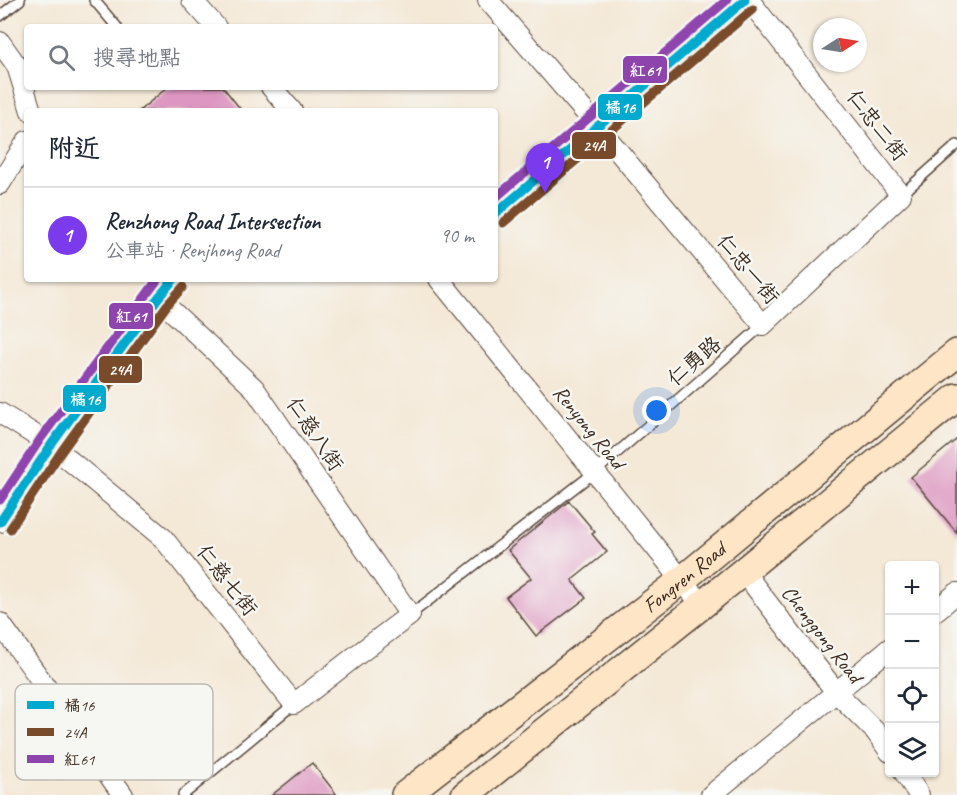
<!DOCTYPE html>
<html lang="zh-TW">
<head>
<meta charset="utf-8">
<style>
  :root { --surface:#fff; --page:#f6f6f7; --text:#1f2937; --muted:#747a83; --line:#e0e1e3; --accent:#7c3aed }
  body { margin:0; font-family:Caveat,"LXGW WenKai TC",sans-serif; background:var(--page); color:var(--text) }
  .controls { position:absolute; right:18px; bottom:18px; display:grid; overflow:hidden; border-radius:6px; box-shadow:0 2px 4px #0004 }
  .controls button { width:54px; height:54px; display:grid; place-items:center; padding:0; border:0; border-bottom:2px solid var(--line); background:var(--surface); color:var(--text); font:30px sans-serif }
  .compass { position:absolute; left:813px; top:18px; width:54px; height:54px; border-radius:50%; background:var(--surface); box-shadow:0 2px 4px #0004; rotate:78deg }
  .you { position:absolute; left:657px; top:411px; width:21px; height:21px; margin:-15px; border:4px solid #fff; border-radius:50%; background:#1a73e8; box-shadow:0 0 0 9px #1a73e833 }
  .badge { display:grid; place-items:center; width:39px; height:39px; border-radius:50%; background:var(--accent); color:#fff; font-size:20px; font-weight:700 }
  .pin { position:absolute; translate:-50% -50px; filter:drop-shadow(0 2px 3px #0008) }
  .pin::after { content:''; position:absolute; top:32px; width:21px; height:18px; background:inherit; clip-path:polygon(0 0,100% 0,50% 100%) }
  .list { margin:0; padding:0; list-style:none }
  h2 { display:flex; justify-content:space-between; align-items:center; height:78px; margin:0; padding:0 24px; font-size:26px }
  h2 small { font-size:20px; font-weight:400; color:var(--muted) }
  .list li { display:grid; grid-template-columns:39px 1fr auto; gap:18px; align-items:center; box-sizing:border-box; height:96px; padding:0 24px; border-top:2px solid var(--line) }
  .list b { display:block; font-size:22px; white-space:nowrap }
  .list p { margin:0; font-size:20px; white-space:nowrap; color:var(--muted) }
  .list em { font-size:20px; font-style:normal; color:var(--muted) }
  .icon { flex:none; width:33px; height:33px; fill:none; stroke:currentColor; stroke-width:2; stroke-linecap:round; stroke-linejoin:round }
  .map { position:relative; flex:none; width:957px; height:795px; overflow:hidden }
  .search { position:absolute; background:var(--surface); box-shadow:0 2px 4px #0004; left:24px; top:24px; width:474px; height:66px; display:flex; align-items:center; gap:15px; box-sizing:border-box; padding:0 21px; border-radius:6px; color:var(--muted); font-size:22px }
  .panel { position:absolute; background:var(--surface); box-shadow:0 2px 4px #0004; left:24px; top:108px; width:474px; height:174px; border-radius:6px }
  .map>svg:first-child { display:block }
</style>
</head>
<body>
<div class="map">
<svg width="957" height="795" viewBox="0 0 957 795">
  <rect width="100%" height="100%" fill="#f6f6f2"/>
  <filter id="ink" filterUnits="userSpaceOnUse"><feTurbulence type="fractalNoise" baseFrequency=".0167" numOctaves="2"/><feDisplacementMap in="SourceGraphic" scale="12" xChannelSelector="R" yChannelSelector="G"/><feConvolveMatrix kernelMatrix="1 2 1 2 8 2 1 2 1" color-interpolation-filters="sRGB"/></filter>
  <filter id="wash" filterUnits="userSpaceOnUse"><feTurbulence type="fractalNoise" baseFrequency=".008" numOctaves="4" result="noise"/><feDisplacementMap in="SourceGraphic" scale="24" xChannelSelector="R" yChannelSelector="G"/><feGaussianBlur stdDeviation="1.35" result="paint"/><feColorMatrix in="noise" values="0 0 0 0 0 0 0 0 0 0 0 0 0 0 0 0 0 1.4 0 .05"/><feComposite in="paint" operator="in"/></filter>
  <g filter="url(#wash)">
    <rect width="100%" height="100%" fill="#f4e8d6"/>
    <g id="blocks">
      <g fill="#dd96c1">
        <path d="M 168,87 L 223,87 L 242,111 L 139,111 Z"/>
        <path d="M 957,439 L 957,533 L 911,477 Z"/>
        <path d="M 569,501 L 595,532 L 592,534 L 607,552 L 572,580 L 586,598 L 536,636 L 506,597 L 531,578 L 508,550 Z"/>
        <path d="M 312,763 L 337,795 L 272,795 Z"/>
      </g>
    </g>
  </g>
  <g filter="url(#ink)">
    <use href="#blocks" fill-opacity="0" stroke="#57463a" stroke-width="1.5"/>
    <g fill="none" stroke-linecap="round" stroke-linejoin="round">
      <defs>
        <g id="lane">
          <path d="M 94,0 L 117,27"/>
          <path d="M 0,16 L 20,0"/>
          <path d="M 901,195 L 957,145"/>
          <path d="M 410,615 L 595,472 L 763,325"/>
          <path d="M 183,795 L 294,704"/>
        </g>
        <g id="street">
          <path d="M 192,0 L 216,27"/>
          <path d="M 488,0 L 598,127 L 763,325 L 901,195 L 749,0"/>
          <path d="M 0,42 L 17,66 L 31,111"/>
          <path d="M 271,87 L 292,111"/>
          <path d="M 0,184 L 27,141"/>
          <path d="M 495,214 L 745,0"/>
          <path d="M 439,279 L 702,605"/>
          <path d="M 0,413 L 51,445 L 163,538 L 294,704 L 357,655 L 410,615 L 254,388 L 158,298"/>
          <path d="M 0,522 L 51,445 L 158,298 L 174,279"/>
          <path d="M 743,571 L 836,692 L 876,732 L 890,752"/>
          <path d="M 934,612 L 957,593"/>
          <path d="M 0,623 L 123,795"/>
          <path d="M 904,772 L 919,795"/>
          <path d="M 711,795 L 890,648"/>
        </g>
        <g id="secondary">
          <path id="s1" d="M 405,795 L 682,580 L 957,353"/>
          <path d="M 465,795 L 702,605 L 957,397"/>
        </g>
      </defs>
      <use href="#lane" stroke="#57463a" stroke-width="12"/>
      <use href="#street" stroke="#57463a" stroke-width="22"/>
      <use href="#secondary" stroke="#57463a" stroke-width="30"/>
      <use href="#lane" stroke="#fff" stroke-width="9"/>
      <use href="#street" stroke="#fff" stroke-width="20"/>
      <use href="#secondary" stroke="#fde5c5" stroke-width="27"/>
      <defs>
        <g id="bus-1">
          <path d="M 495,214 L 745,0"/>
          <path d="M 0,522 L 51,445 L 158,298 L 174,279"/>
        </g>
        <g id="bus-2">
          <path d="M 503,223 L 753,9"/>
          <path d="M 10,529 L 61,452 L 167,305 L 183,287"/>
        </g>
        <g id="bus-3">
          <path d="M 495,198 L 727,0"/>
          <path d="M 0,500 L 41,438 L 158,279"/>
        </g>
      </defs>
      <use href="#bus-1" stroke="#f6f6f2" stroke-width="14"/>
      <use href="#bus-2" stroke="#f6f6f2" stroke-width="14"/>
      <use href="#bus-3" stroke="#f6f6f2" stroke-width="14"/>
      <use href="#bus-1" stroke="#00a9ce" stroke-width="9"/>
      <use href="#bus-2" stroke="#7a4b2a" stroke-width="9"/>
      <use href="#bus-3" stroke="#8e44ad" stroke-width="9"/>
    </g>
  </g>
  <g text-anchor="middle" stroke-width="5" stroke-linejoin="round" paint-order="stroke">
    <g font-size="21" fill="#3b2a1e" stroke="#f6f6f2">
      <text transform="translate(877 125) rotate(52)" y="7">仁忠二街</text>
      <text transform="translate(748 269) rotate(50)" y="7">仁忠一街</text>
      <text transform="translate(694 361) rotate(-41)" y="7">仁勇路</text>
      <text transform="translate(589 427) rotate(51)" y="7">Renyong Road</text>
      <text transform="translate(315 434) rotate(56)" y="7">仁慈八街</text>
      <text dy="7" stroke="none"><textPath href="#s1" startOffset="354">Fongren Road</textPath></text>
      <text transform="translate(227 580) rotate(52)" y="7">仁慈七街</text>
      <text transform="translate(822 634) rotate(52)" y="7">Chenggong Road</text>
    </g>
  </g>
  <rect x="15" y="684" width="198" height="96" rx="9" fill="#f6f6f2" stroke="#beb9b2" stroke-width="1.5"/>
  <rect x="27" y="701" width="27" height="8" fill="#00a9ce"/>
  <rect x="27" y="728" width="27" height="8" fill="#7a4b2a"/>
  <rect x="27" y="755" width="27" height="8" fill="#8e44ad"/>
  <g font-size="16" fill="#3b2a1e">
    <text x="64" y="711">橘16</text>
    <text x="64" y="738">24A</text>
    <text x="64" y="765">紅61</text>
  </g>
  <g stroke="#f6f6f2" stroke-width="2">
    <rect x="622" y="55" width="46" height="29" rx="6" fill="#8e44ad"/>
    <rect x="597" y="93" width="46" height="28" rx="6" fill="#00a9ce"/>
    <rect x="571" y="131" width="46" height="29" rx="6" fill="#7a4b2a"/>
    <rect x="108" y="302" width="46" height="28" rx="6" fill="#8e44ad"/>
    <rect x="98" y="355" width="45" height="29" rx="6" fill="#7a4b2a"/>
    <rect x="62" y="384" width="45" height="29" rx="6" fill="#00a9ce"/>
  </g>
  <g font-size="16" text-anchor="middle" font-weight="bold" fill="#fff">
    <text x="645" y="76">紅61</text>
    <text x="620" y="113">橘16</text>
    <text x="594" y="151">24A</text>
    <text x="131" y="322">紅61</text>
    <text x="120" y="375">24A</text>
    <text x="85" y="405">橘16</text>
  </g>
</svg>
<div class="controls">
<button>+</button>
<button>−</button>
<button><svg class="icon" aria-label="locate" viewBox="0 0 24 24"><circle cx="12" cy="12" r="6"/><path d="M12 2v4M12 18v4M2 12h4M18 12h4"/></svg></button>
<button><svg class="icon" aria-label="layers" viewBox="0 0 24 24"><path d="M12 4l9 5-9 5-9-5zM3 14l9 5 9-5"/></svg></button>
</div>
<svg class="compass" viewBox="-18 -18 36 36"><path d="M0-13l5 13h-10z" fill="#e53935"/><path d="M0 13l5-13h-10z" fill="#747a83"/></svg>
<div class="you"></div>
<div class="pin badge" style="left:545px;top:193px">1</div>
<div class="search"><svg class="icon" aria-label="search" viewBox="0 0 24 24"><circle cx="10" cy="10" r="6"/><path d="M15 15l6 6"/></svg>搜尋地點</div>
<section class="panel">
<h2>附近<small></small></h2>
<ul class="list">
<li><span class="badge">1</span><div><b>Renzhong Road Intersection</b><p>公車站 · Renjhong Road</p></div><em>90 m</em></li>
</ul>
</section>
</div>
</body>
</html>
